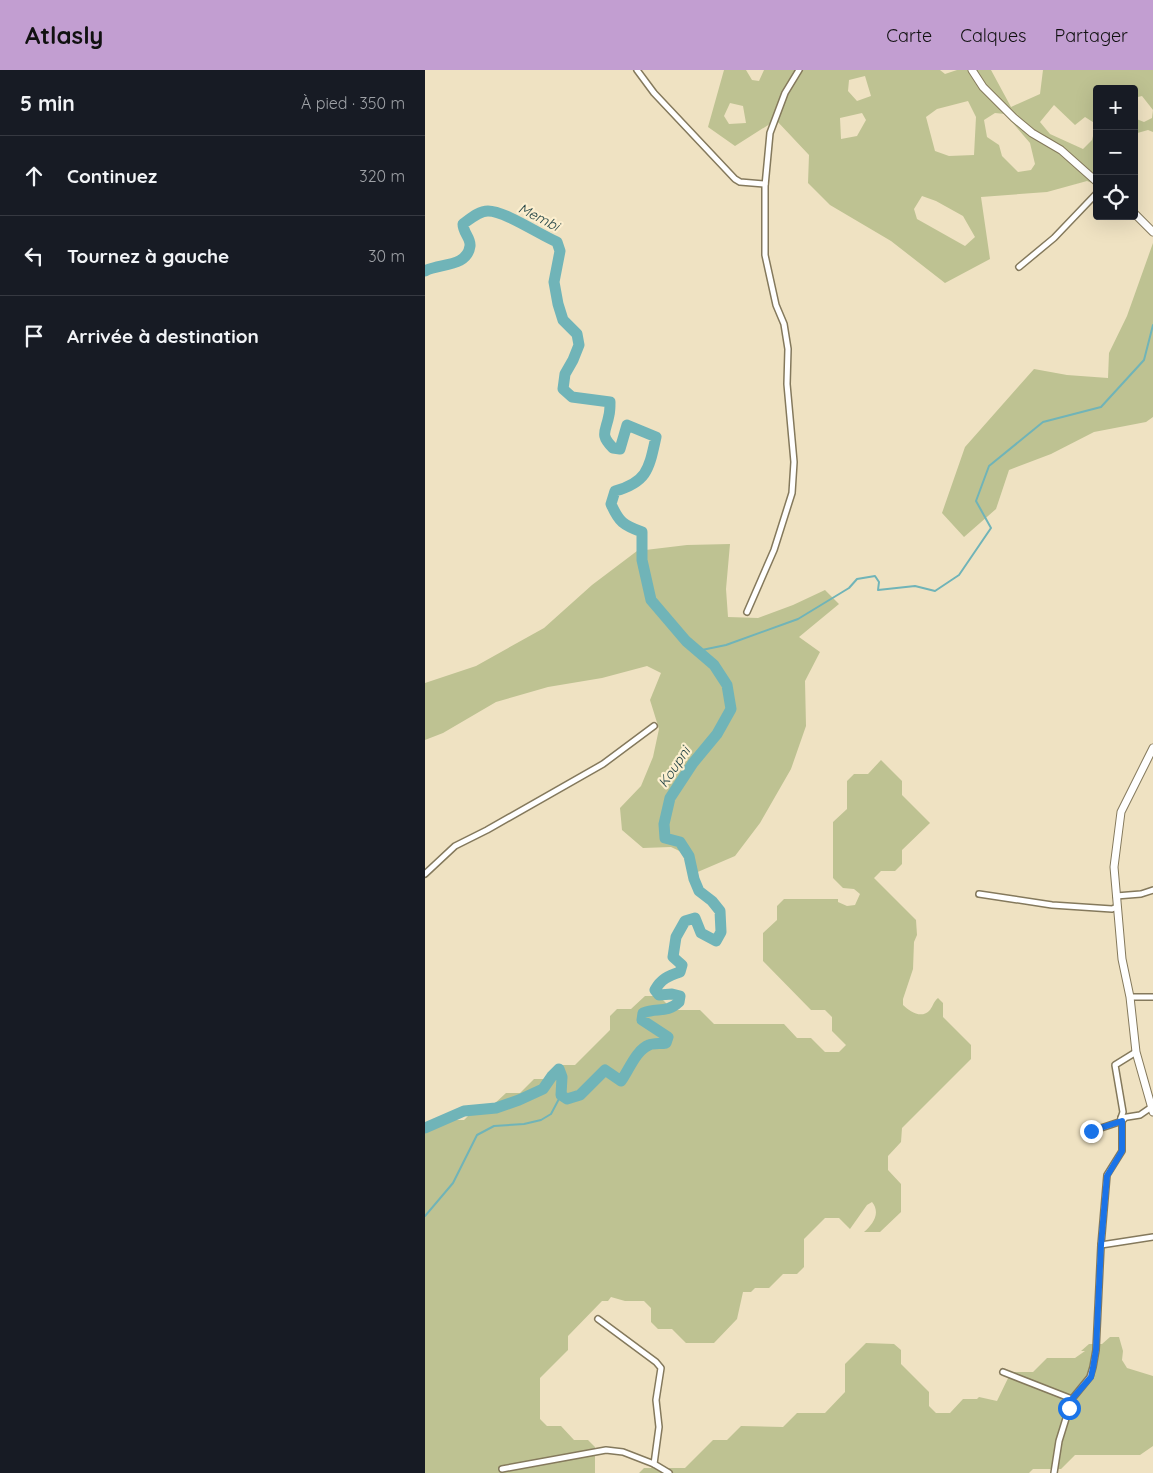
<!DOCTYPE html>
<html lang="fr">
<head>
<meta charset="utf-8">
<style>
  :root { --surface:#171b24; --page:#242831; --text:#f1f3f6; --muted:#9ea1a6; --line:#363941; --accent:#c29ed1 }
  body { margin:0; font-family:Quicksand,sans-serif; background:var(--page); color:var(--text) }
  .controls { position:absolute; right:15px; top:15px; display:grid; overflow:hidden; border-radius:5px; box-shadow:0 5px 20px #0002 }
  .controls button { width:45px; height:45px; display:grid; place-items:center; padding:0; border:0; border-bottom:1px solid var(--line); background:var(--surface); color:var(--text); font:25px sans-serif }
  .stop { position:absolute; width:15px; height:15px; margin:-11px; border:4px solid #1a73e8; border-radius:50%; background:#fff }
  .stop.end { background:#1a73e8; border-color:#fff; box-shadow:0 1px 5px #0008 }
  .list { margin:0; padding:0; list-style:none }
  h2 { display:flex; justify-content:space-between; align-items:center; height:65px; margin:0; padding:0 20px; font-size:21px }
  h2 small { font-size:16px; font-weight:400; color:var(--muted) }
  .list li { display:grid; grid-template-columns:32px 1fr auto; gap:15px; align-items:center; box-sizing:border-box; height:80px; padding:0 20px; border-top:1px solid var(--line) }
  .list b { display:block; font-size:19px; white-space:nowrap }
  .list em { font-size:16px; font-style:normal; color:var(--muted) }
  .icon { flex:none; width:28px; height:28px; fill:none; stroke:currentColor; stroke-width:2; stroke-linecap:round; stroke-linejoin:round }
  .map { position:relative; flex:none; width:728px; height:1403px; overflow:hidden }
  header { display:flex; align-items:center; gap:30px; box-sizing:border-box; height:70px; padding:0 25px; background:var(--accent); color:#111 }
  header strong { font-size:24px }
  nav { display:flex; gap:28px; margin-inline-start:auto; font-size:18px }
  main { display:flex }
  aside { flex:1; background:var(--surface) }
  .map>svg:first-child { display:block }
</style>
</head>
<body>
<header>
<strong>Atlasly</strong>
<nav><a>Carte</a><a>Calques</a><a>Partager</a></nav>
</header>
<main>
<aside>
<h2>5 min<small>À pied · 350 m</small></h2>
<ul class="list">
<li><svg class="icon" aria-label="ahead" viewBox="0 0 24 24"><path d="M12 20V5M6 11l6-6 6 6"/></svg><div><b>Continuez</b></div><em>320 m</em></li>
<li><svg class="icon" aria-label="left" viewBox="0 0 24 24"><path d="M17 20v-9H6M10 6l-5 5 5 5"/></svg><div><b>Tournez à gauche</b></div><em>30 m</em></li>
<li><svg class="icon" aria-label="arrive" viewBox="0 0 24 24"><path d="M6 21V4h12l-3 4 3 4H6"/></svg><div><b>Arrivée à destination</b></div></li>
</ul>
</aside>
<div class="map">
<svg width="728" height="1403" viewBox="0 0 728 1403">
  <rect width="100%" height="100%" fill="#efe2c2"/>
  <g fill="#bec292" fill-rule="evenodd">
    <path d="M 299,0 L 321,0 L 327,10 L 334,11 L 339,0 L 515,0 L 520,4 L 532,0 L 566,0 L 586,37 L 615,24 L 618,0 L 728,0 L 728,62 L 723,60 L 709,64 L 709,48 L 719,52 L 727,48 L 728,40 L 717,26 L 709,28 L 709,19 L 672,19 L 672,115 L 662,111 L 622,122 L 556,127 L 565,189 L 520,213 L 466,171 L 405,135 L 383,113 L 384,85 L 351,50 L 310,76 L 283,57 ZM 440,6 L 446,26 L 432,31 L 423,21 L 424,10 ZM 543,31 L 551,47 L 549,85 L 524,86 L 510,81 L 501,47 L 512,39 ZM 305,33 L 318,36 L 321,53 L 304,54 L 299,46 ZM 629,35 L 650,55 L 660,47 L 671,54 L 667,70 L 658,79 L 625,64 L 615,52 ZM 437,43 L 441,50 L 432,66 L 416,69 L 415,48 ZM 570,43 L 580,44 L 605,73 L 610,94 L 606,100 L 593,102 L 577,86 L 574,75 L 562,67 L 559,50 ZM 497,126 L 511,131 L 538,146 L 550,167 L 540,176 L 492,149 L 489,139 Z"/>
    <path d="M 728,173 L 728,347 L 721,352 L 669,362 L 626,384 L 584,400 L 571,439 L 539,467 L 517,443 L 540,377 L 609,299 L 642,305 L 683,308 L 684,283 L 702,246 Z"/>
    <path d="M 305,474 L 301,519 L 303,547 L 333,548 L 368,535 L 400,520 L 414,534 L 374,567 L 395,582 L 380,611 L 381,656 L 366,699 L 335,753 L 310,786 L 268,804 L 267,787 L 246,777 L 218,778 L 197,760 L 195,738 L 216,716 L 228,687 L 234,659 L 225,630 L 236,603 L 222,596 L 177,608 L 123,617 L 71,632 L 18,663 L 0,670 L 0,613 L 51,596 L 119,558 L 167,515 L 212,481 L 262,475 Z"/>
    <path d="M 456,690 L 477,711 L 477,725 L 505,753 L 477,780 L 477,794 L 470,801 L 456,801 L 449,808 L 491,850 L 492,865 L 489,872 L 488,899 L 478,929 L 478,935 C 484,941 496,949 504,941 C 508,937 508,932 513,928 L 518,933 L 518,947 L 546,975 L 546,989 L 477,1058 L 476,1072 L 463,1086 L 463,1100 L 476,1114 L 476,1142 L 455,1162 L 439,1162 C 448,1154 456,1143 447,1132 L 442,1135 L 425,1159 L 414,1148 L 400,1148 L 379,1169 L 379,1197 L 372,1204 L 358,1204 L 344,1218 L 330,1218 L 326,1222 L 318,1222 L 312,1249 L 289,1273 L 261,1273 L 247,1259 L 233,1259 L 226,1252 L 226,1238 L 219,1231 L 200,1231 L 186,1227 L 183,1231 L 177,1231 L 143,1266 L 143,1280 L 115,1308 L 115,1349 L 122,1356 L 136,1356 L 149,1370 L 163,1370 L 170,1377 L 170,1403 L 0,1403 L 0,1061 L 11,1050 L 39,1050 L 53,1036 L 67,1036 L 81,1023 L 95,1023 L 109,1009 L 122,1009 L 136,995 L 150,995 L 185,960 L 185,946 L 192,939 L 206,939 L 220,926 L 234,926 L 248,940 L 275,940 L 289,954 L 359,954 L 372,968 L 386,968 L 400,982 L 414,982 L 421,975 L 407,961 L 407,947 L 400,940 L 386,940 L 338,891 L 338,863 L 352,850 L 352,836 L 359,829 L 413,829 L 413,832 L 422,836 L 430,835 L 435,824 L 429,819 L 418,818 L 408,808 L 408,752 L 422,739 L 422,711 L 429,704 L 443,704 Z"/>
    <path d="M 685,1267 L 694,1267 L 698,1281 L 697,1290 L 702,1298 L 728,1306 L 728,1376 L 715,1385 L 650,1385 L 636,1399 L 608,1399 L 604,1403 L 214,1403 L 219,1398 L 260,1398 L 288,1370 L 302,1370 L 316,1356 L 358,1357 L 372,1343 L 400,1343 L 420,1322 L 420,1294 L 441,1273 L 469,1274 L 476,1280 L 476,1294 L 504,1322 L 504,1336 L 511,1343 L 525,1343 L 538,1329 L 552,1329 L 554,1327 L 572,1331 L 586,1302 L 608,1302 L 622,1288 L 650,1288 L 660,1281 L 656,1281 L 664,1274 L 677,1274 Z"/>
  </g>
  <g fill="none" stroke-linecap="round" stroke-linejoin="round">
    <g stroke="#70b4b8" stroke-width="2">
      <path d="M 272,581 L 301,575 L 373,549 L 424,518 L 432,509 L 450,506 L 454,512 L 453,520 L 490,516 L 510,521 L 534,505 L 566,458 L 551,431 L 564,396 L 618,352 L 676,337 L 719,290 L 728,255"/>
      <path d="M 0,1146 L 28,1113 L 52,1065 L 69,1056 L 99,1054 L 116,1050 L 126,1044 L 136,1025"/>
    </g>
    <path stroke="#70b4b8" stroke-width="11" d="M 0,201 C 13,193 42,198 45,176 C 46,168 38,163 38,154 C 45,149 54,141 63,141 C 80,141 115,165 132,172 L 135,181 L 129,212 L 133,234 L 138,250 L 152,264 L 154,275 L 148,290 L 140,304 L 138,319 L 147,327 L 185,332 C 185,336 185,341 184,345 C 181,362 174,364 188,378 L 195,379 L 202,355 L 231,367 C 224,398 223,412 190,421 L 186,434 C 194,452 198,455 217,462 L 217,490 L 226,530 L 261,571 L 289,595 L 302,615 L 306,639 L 292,664 L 268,693 L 245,728 L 239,754 L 240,768 L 255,772 L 264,786 L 269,809 L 274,821 L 287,831 L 295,841 L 296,862 L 291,871 L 276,863 L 270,848 L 260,851 L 251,867 L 248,887 L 257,895 L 255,902 C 243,906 236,909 230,920 L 234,925 L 247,924 L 255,926 L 254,932 C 241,944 232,937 218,943 L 217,950 L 243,967 L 241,973 C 236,974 228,973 224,975 C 211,980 204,1000 196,1011 L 180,1000 L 155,1025 L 142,1029 L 136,1025 L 137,1007 L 134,999 L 127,1006 L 118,1019 L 94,1030 L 71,1038 L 39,1041 L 0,1058"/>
    <defs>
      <g id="minor">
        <path d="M 212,0 L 229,23 L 310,109 L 315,112 L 340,114"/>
        <path d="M 594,197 L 629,168 L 672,123"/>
        <path d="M 322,542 L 349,480 L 367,423 L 369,392 L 362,314 L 363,279 L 359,254 L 351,235 L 340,185 L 340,116 L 345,63 L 360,23 L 374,0"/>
        <path d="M 0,804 L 30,776 L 62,760 L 178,694 L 229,656"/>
        <path d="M 554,824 L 627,835 L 687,839 L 692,837"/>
        <path d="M 691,826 L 716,824 L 728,820"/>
        <path d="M 705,927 L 728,927"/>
        <path d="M 696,1048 L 698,1042 L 690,995 L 711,982"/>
        <path d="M 667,1061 L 697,1051 L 700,1048 L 696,1048 L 715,1045 L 728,1036"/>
        <path d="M 676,1175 L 728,1167"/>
        <path d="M 173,1249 L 231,1292 L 236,1298 L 231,1330 L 234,1357 L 229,1394"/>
        <path d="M 578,1302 L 647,1329 L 634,1371 L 629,1403"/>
        <path d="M 647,1329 L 665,1307 L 668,1297 L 671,1280 L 676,1175 L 682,1105 L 697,1081 L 697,1051"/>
        <path d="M 77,1399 L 181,1380 L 198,1382 L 229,1394 L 244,1403"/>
      </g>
      <g id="tertiary">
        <path d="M 547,0 L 558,17 L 589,48 L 607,63 L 636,80 L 672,112"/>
        <path d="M 709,143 L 728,162"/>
        <path d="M 728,678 L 696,742 L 689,797 L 697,889 L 705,927 L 711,982 L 728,1042"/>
      </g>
    </defs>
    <use href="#minor" stroke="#84795c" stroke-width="8"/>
    <use href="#tertiary" stroke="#84795c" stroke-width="9"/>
    <use href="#minor" stroke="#fff" stroke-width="5"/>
    <use href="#tertiary" stroke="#fff" stroke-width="7"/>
  </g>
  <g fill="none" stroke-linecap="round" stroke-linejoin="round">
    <path stroke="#1a73e8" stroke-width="6" d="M 644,1338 L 647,1329 L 666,1307 L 668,1298 L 671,1280 L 676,1175 L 682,1106 L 697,1081 L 697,1051 L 666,1061"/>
  </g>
  <g text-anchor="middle" stroke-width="4.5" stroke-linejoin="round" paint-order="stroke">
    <g font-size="14" font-style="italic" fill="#1c3e40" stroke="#fcefcf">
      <text transform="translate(114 147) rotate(27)" y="5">Membi</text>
      <text transform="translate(249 697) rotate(-56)" y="5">Koupni</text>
    </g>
  </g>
</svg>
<div class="controls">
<button>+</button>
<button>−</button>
<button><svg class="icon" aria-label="locate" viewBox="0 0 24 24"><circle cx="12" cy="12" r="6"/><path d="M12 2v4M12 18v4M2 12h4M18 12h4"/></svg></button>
</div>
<div class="stop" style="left:644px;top:1338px"></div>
<div class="stop end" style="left:666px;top:1061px"></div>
</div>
</main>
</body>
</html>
